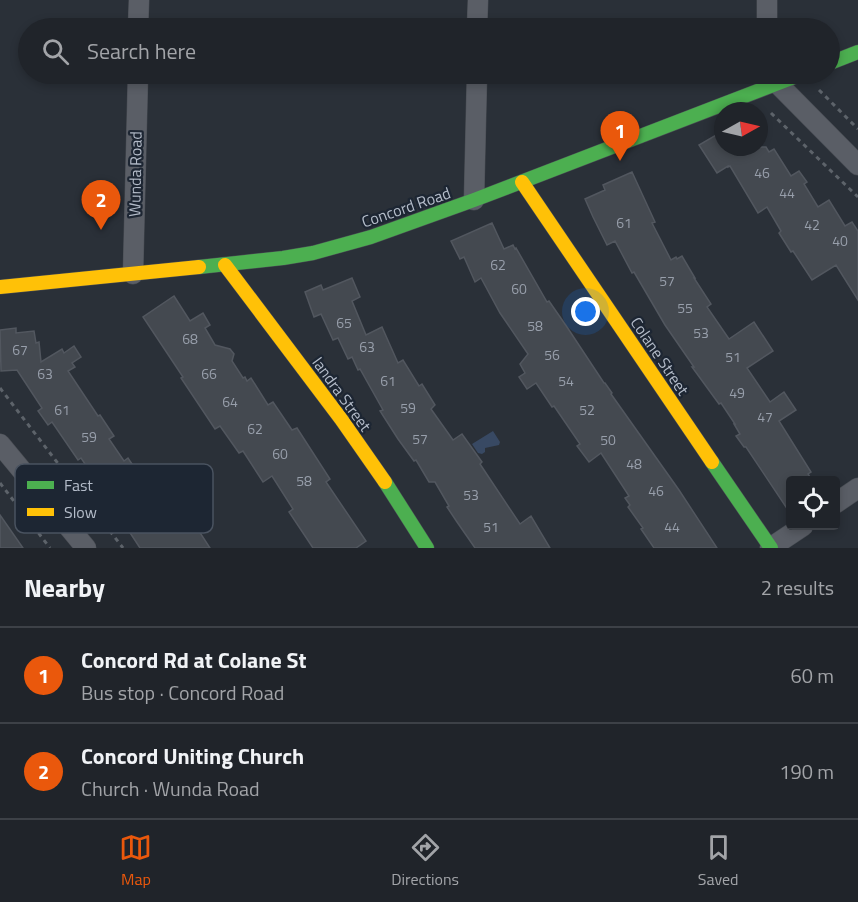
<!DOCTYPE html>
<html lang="en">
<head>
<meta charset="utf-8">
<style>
  :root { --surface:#20242a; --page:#2d3036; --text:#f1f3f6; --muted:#a2a4a8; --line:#3d4147; --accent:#ea580c }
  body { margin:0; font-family:"Titillium Web",sans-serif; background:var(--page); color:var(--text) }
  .controls { position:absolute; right:18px; bottom:18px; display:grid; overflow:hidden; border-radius:6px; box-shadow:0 3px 9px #0003 }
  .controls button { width:54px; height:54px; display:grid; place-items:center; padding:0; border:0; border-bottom:2px solid var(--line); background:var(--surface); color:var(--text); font:30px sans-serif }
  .compass { position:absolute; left:714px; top:102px; width:54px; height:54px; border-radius:50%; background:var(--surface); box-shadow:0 3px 9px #0003; rotate:82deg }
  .you { position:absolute; left:586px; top:312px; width:21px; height:21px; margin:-15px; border:4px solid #fff; border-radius:50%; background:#1a73e8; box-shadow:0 0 0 9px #1a73e833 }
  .badge { display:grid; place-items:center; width:39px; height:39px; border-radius:50%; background:var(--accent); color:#fff; font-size:20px; font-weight:700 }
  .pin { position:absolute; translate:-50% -50px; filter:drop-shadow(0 2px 3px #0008) }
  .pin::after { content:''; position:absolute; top:32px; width:21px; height:18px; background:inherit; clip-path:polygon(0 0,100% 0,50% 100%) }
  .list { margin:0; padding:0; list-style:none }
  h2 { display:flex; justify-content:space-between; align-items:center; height:78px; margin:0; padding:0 24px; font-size:26px }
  h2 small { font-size:20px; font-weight:400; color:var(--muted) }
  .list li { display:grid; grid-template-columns:39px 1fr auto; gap:18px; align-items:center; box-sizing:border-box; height:96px; padding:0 24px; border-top:2px solid var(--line) }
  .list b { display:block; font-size:22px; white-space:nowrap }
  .list p { margin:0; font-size:20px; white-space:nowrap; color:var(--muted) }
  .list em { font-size:20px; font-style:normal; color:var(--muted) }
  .icon { flex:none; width:33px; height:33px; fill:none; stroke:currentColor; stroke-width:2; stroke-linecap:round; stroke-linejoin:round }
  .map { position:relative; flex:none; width:858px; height:548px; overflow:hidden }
  .search { position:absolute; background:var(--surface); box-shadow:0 3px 9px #0003; left:18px; right:18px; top:18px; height:66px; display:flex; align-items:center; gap:15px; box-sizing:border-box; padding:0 21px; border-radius:33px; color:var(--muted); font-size:22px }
  .sheet { height:270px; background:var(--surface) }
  nav { display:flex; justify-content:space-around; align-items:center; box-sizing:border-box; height:84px; border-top:2px solid var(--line); background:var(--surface); font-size:16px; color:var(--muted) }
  nav a { display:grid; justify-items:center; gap:3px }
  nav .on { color:var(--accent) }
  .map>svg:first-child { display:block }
</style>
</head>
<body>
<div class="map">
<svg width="858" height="548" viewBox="0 0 858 548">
  <rect width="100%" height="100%" fill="#2a3038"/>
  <path fill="#384963" d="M 493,431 L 500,442 L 499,445 L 485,448 L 485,452 L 482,454 L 478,453 L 472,444 Z"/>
  <g fill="#444950" stroke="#52575f" stroke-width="1.5">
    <path d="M 723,131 L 723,147 L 766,147 L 769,152 L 774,149 L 791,176 L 799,171 L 807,182 L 804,184 L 818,207 L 829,200 L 845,226 L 852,222 L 858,231 L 858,300 L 836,265 L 812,280 L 793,251 L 791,252 L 779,233 L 781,231 L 767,207 L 758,213 L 730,166 L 728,167 L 728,166 L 717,173 L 699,145 Z"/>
    <path d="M 632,172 L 655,222 L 652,223 L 671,260 L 676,257 L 677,259 L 682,256 L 695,278 L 694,278 L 711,304 L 707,307 L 729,339 L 754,322 L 773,351 L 747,368 L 770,402 L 784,392 L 796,410 L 779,421 L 811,472 L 808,474 L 812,480 L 790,480 L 790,513 L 746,447 L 744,447 L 736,436 L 740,434 L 734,424 L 735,424 L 721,403 L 719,404 L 692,367 L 694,367 L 665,325 L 634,272 L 632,273 L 615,241 L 607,245 L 593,217 L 585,199 L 605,190 L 603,185 Z"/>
    <path d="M 492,223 L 504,249 L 513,245 L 515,249 L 516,248 L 547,302 L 549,301 L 567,327 L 604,383 L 605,383 L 612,393 L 611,394 L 679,490 L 717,548 L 654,548 L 641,529 L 643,528 L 628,507 L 630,505 L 625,498 L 629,496 L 601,453 L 589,462 L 577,446 L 580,444 L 554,406 L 552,407 L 536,383 L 527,389 L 519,377 L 525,373 L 520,364 L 528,354 L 500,313 L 481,278 L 475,282 L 464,257 L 460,259 L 451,241 Z"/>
    <path d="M 352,278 L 360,297 L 352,301 L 366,335 L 382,327 L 398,363 L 403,360 L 419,386 L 422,384 L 435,405 L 431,409 L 453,440 L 462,434 L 482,462 L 480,464 L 520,524 L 531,516 L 550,548 L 475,548 L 457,522 L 447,507 L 449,506 L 435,482 L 429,482 L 416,460 L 414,461 L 398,439 L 380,411 L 383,410 L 360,369 L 358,370 L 352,357 L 348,359 L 338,338 L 333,340 L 321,314 L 314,317 L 305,292 L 321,285 L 323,290 Z"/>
    <path d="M 174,296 L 190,321 L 203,313 L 210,325 L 205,328 L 215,345 L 230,349 L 234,354 L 232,361 L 243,378 L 245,377 L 247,381 L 251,378 L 268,405 L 273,402 L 292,430 L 297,428 L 330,479 L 326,482 L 366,541 L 356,548 L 313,548 L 289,512 L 293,509 L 272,476 L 263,482 L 243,451 L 239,453 L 220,426 L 215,429 L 181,378 L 183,377 L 143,317 Z"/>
    <path d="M 16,328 L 16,333 L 34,331 L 36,343 L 39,342 L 41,362 L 62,349 L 64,353 L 74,346 L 81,357 L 72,363 L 75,367 L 68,371 L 98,416 L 100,415 L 114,436 L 109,439 L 124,461 L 128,458 L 142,479 L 155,471 L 158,476 L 166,478 L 164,486 L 179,507 L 182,505 L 210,548 L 140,548 L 123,522 L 121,524 L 106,503 L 110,500 L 81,458 L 78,460 L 52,422 L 48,425 L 38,411 L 42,408 L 17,370 L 1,371 L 0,330 Z"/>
    <path d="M 0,515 L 23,548 L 0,548 Z"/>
  </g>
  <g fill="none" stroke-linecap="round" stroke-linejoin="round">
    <defs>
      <g id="street">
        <path d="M 138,28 L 139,0"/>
        <path d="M 477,28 L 478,0"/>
        <path d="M 767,28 L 767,0"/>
        <path d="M 777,83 L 858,165"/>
        <path d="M 474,200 L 477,74"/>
        <path d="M 133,274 L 138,74"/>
        <path d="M 0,444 L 86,548"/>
        <path d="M 836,503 L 858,488"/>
        <path d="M 770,548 L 803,526"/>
      </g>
      <g id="fast">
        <path d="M 830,63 L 858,52"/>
        <path d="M 199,267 L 283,258 L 313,253 L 371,237 L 474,200 L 802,74"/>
        <path d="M 712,462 L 771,548"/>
        <path d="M 385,482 L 427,548"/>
      </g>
      <g id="slow">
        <path d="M 522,182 L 712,462"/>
        <path d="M 225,265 L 341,419 L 385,482"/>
        <path d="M 0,287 L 199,267"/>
      </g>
    </defs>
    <use href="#street" stroke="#484c53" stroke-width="21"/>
    <use href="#fast" stroke="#484c53" stroke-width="15"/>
    <use href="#slow" stroke="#484c53" stroke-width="15"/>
    <g stroke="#5d636a" stroke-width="3" stroke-dasharray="4.5 4.5" stroke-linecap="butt">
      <path d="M 819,90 L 858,129"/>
      <path d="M 771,113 L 858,197"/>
      <path d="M 0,388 L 123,548"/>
      <path d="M 0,483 L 50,548"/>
    </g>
    <use href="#street" stroke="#5a5e66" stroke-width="20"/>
    <use href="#fast" stroke="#4caf50" stroke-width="14"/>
    <use href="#slow" stroke="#ffc107" stroke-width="14"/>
  </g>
  <g text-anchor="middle" stroke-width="4.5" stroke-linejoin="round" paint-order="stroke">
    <g font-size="14" fill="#989fab">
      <text x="762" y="178">46</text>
      <text x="787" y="198">44</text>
      <text x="624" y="228">61</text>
      <text x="812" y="230">42</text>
      <text x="840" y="246">40</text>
      <text x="498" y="270">62</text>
      <text x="667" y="286">57</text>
      <text x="519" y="294">60</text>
      <text x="685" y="313">55</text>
      <text x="344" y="328">65</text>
      <text x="535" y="331">58</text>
      <text x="701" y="338">53</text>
      <text x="190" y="344">68</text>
      <text x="367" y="352">63</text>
      <text x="20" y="355">67</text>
      <text x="552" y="360">56</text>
      <text x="733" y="362">51</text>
      <text x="45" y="379">63</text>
      <text x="209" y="379">66</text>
      <text x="388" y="386">61</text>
      <text x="566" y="386">54</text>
      <text x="737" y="398">49</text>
      <text x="230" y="407">64</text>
      <text x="408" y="413">59</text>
      <text x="62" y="415">61</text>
      <text x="587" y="415">52</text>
      <text x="765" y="422">47</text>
      <text x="255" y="434">62</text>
      <text x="89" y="442">59</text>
      <text x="420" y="444">57</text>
      <text x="608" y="445">50</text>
      <text x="280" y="459">60</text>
      <text x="634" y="469">48</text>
      <text x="304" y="486">58</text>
      <text x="656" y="496">46</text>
      <text x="471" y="500">53</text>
      <text x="491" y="532">51</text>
      <text x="672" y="532">44</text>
    </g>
    <g font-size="16" fill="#b4bcc9" stroke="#1d2633">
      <text transform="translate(135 174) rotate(-89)" y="6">Wunda Road</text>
      <text transform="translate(406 207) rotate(-19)" y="6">Concord Road</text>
      <text transform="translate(660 356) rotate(56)" y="6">Colane Street</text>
      <text transform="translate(342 394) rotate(54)" y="6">Iandra Street</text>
    </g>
  </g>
  <rect x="15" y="464" width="198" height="69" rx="9" fill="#1d2633" stroke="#4a5360" stroke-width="1.5"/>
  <rect x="27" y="481" width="27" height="8" fill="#4caf50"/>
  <rect x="27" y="508" width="27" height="8" fill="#ffc107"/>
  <g font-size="16" fill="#b4bcc9">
    <text x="64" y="491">Fast</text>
    <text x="64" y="518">Slow</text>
  </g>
</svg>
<div class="controls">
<button><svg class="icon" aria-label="locate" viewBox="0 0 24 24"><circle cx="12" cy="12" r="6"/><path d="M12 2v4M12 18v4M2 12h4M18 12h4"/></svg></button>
</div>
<svg class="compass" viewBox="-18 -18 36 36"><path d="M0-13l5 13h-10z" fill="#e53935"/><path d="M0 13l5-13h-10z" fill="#a2a4a8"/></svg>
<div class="you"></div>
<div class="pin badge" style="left:620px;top:161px">1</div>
<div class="pin badge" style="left:101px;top:230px">2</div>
<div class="search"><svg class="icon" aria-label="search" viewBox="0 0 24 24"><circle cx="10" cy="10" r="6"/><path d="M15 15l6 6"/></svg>Search here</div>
</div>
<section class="sheet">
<h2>Nearby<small>2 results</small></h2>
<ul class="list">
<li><span class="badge">1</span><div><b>Concord Rd at Colane St</b><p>Bus stop · Concord Road</p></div><em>60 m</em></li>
<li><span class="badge">2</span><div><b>Concord Uniting Church</b><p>Church · Wunda Road</p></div><em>190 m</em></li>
</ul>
</section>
<nav>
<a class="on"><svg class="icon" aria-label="map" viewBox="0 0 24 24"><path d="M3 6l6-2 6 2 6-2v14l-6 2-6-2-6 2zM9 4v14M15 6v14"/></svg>Map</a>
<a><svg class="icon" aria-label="directions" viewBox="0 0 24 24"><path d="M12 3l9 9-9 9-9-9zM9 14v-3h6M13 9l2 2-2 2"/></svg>Directions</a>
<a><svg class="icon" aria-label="saved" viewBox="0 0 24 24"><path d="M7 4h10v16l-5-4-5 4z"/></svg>Saved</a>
</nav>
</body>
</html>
